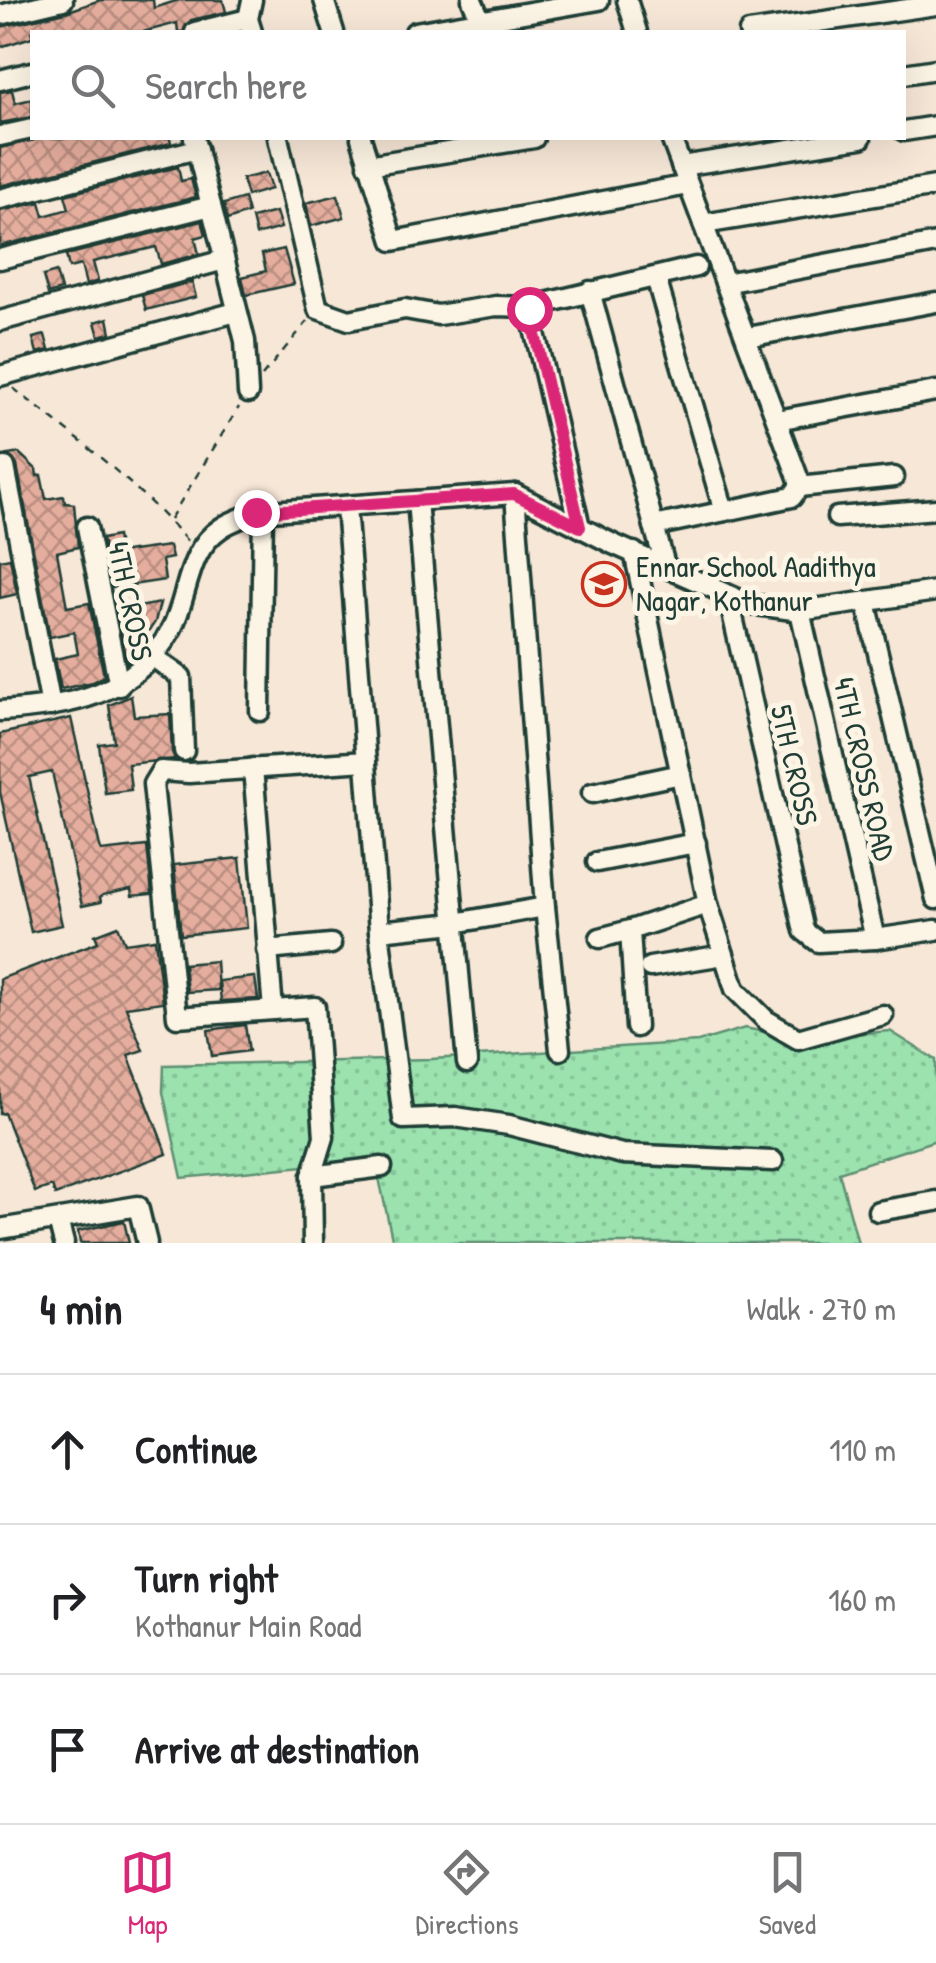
<!DOCTYPE html>
<html lang="en">
<head>
<meta charset="utf-8">
<style>
  :root { --surface:#fff; --page:#f2f2f2; --text:#202124; --muted:#757577; --line:#e0e0e0; --accent:#db2777 }
  body { margin:0; font-family:"Patrick Hand",sans-serif; background:var(--page); color:var(--text) }
  .stop { position:absolute; width:30px; height:30px; margin:-22px; border:8px solid #db2777; border-radius:50%; background:#fff }
  .stop.end { background:#db2777; border-color:#fff; box-shadow:0 2px 10px #0008 }
  .list { margin:0; padding:0; list-style:none }
  h2 { display:flex; justify-content:space-between; align-items:center; height:130px; margin:0; padding:0 40px; font-size:42px }
  h2 small { font-size:32px; font-weight:400; color:var(--muted) }
  .list li { display:grid; grid-template-columns:65px 1fr auto; gap:30px; align-items:center; box-sizing:border-box; height:150px; padding:0 40px; border-top:2px solid var(--line) }
  .list b { display:block; font-size:38px; white-space:nowrap }
  .list p { margin:0; font-size:32px; white-space:nowrap; color:var(--muted) }
  .list em { font-size:32px; font-style:normal; color:var(--muted) }
  .icon { flex:none; width:55px; height:55px; fill:none; stroke:currentColor; stroke-width:2; stroke-linecap:round; stroke-linejoin:round }
  .map { position:relative; flex:none; width:936px; height:1243px; overflow:hidden }
  .search { position:absolute; background:var(--surface); box-shadow:0 10px 40px #0002; left:30px; right:30px; top:30px; height:110px; display:flex; align-items:center; gap:25px; box-sizing:border-box; padding:0 35px; border-radius:0px; color:var(--muted); font-size:38px }
  .sheet { height:580px; background:var(--surface) }
  nav { display:flex; justify-content:space-around; align-items:center; box-sizing:border-box; height:140px; border-top:2px solid var(--line); background:var(--surface); font-size:28px; color:var(--muted) }
  nav a { display:grid; justify-items:center; gap:5px }
  nav .on { color:var(--accent) }
  .map>svg:first-child { display:block }
</style>
</head>
<body>
<div class="map">
<svg width="936" height="1243" viewBox="0 0 936 1243">
  <defs>
    <pattern id="grass-dots" width="8" height="8" patternUnits="userSpaceOnUse" patternTransform="scale(2.5)"><rect width="8" height="8" fill="#9be2af"/><path d="M2 2h.1M6 6h.1" fill="none" stroke="#85c397" stroke-width="1.8" stroke-linecap="round"/></pattern>
    <pattern id="building-cross-hatch" width="8" height="8" patternUnits="userSpaceOnUse" patternTransform="scale(2.5)"><rect width="8" height="8" fill="#e5ad9d"/><path d="M0 0l8 8M0 8l8-8" fill="none" stroke="#b98e81"/></pattern>
  </defs>
  <rect width="100%" height="100%" fill="#f7e7d7"/>
  <filter id="ink" filterUnits="userSpaceOnUse"><feTurbulence type="fractalNoise" baseFrequency=".01" numOctaves="2"/><feDisplacementMap in="SourceGraphic" scale="20" xChannelSelector="R" yChannelSelector="G"/><feConvolveMatrix kernelMatrix="1 2 1 2 8 2 1 2 1" color-interpolation-filters="sRGB"/></filter>
  <g filter="url(#ink)">
    <path fill="url(#grass-dots)" stroke="#5d9072" stroke-width="2.5" d="M 745,1028 L 798,1039 L 890,1031 L 936,1060 L 936,1140 L 839,1172 L 858,1243 L 393,1243 L 375,1159 L 182,1178 L 163,1092 L 164,1065 L 432,1059 L 698,1042 Z"/>
    <g fill="url(#building-cross-hatch)" stroke="#1f3d34" stroke-width="2.5">
      <path d="M 100,0 L 153,0 L 154,8 L 179,0 L 223,0 L 226,12 L 191,20 L 183,32 L 178,32 L 177,23 L 143,32 L 32,32 L 32,37 L 0,47 L 0,27 L 66,12 Z"/>
      <path d="M 12,90 L 15,103 L 32,99 L 32,117 L 0,123 L 0,92 Z"/>
      <path d="M 41,138 L 170,138 L 171,143 L 0,186 L 0,148 Z"/>
      <path d="M 178,167 L 181,181 L 191,179 L 196,197 L 0,246 L 0,211 L 40,202 L 44,216 L 69,209 L 65,195 Z"/>
      <path d="M 266,173 L 271,189 L 247,196 L 242,179 Z"/>
      <path d="M 338,195 L 344,217 L 311,226 L 306,203 Z"/>
      <path d="M 244,198 L 248,213 L 227,220 L 224,204 Z"/>
      <path d="M 276,212 L 281,228 L 256,235 L 252,218 Z"/>
      <path d="M 202,221 L 206,235 L 195,238 L 199,254 L 161,264 L 156,247 L 93,262 L 98,281 L 86,285 L 81,265 L 69,268 L 66,255 Z"/>
      <path d="M 284,249 L 294,284 L 246,295 L 242,277 L 266,271 L 262,254 Z"/>
      <path d="M 56,272 L 61,290 L 48,294 L 43,276 Z"/>
      <path d="M 192,282 L 196,297 L 146,310 L 142,295 Z"/>
      <path d="M 108,318 L 111,333 L 99,336 L 95,322 Z"/>
      <path d="M 45,335 L 49,350 L 37,353 L 33,338 Z"/>
      <path d="M 19,453 L 36,469 L 37,476 L 41,475 L 46,499 L 64,496 L 65,503 L 74,504 L 78,547 L 57,552 L 67,607 L 89,603 L 104,676 L 93,682 L 61,689 L 55,659 L 78,654 L 74,632 L 50,637 L 17,465 L 8,455 Z"/>
      <path d="M 117,536 L 120,551 L 125,552 L 169,546 L 172,558 L 162,560 L 165,580 L 112,588 L 102,539 Z"/>
      <path d="M 10,558 L 17,594 L 0,598 L 0,560 Z"/>
      <path d="M 160,603 L 155,622 L 127,663 L 117,611 Z"/>
      <path d="M 131,696 L 134,716 L 170,714 L 172,752 L 175,759 L 128,764 L 131,790 L 105,793 L 99,744 L 114,742 L 109,705 Z"/>
      <path d="M 71,718 L 101,851 L 147,846 L 152,894 L 132,896 L 131,889 L 103,895 L 100,897 L 101,902 L 82,906 L 52,772 L 29,777 L 62,925 L 31,932 L 0,792 L 0,734 Z"/>
      <path d="M 240,858 L 247,928 L 181,935 L 174,865 Z"/>
      <path d="M 118,926 L 125,943 L 155,939 L 163,1002 L 126,1007 L 143,1050 L 128,1055 L 167,1154 L 55,1195 L 52,1186 L 35,1192 L 4,1113 L 0,1114 L 0,979 L 98,942 L 95,935 Z"/>
      <path d="M 216,961 L 218,990 L 187,992 L 184,964 Z"/>
      <path d="M 255,977 L 258,999 L 221,1001 L 219,981 Z"/>
      <path d="M 245,1025 L 249,1051 L 212,1056 L 208,1030 Z"/>
      <path d="M 124,1221 L 129,1243 L 80,1243 L 78,1231 Z"/>
    </g>
    <g fill="none" stroke-linecap="round" stroke-linejoin="round">
      <defs>
        <g id="minor">
          <path d="M 324,0 L 334,32"/>
          <path d="M 472,0 L 481,21"/>
          <path d="M 627,0 L 637,32"/>
          <path d="M 0,15 L 63,0"/>
          <path d="M 195,32 L 248,19"/>
          <path d="M 252,32 L 248,19 L 252,0"/>
          <path d="M 415,32 L 599,0"/>
          <path d="M 749,32 L 936,5"/>
          <path d="M 904,74 L 936,69"/>
          <path d="M 0,80 L 32,72"/>
          <path d="M 904,131 L 936,126"/>
          <path d="M 0,136 L 32,129"/>
          <path d="M 194,138 L 245,341 L 248,393"/>
          <path d="M 278,138 L 318,309 L 349,320 L 405,309 L 438,315 L 496,306 L 529,307 L 696,267"/>
          <path d="M 361,138 L 393,241 L 688,185"/>
          <path d="M 368,165 L 534,138"/>
          <path d="M 681,166 L 861,138"/>
          <path d="M 0,199 L 197,149"/>
          <path d="M 703,224 L 936,186"/>
          <path d="M 0,259 L 211,206"/>
          <path d="M 656,278 L 724,511"/>
          <path d="M 725,283 L 936,243"/>
          <path d="M 590,291 L 654,526"/>
          <path d="M 529,307 L 580,527"/>
          <path d="M 0,321 L 224,260"/>
          <path d="M 748,337 L 936,302"/>
          <path d="M 0,376 L 236,312"/>
          <path d="M 777,420 L 936,391"/>
          <path d="M 5,467 L 51,706"/>
          <path d="M 799,487 L 894,477"/>
          <path d="M 515,494 L 545,907 L 560,1050"/>
          <path d="M 417,501 L 467,1063"/>
          <path d="M 346,506 L 379,931 L 403,1119 L 455,1117 L 509,1125 L 622,1154 L 773,1161"/>
          <path d="M 837,517 L 936,509"/>
          <path d="M 87,527 L 119,686"/>
          <path d="M 634,552 L 708,904 L 735,989 L 766,1020 L 798,1039 L 883,1015"/>
          <path d="M 665,565 L 654,526 L 792,497 L 799,487 L 799,480 L 671,138"/>
          <path d="M 728,595 L 804,931 L 818,942 L 875,939 L 936,930"/>
          <path d="M 866,602 L 936,899"/>
          <path d="M 800,611 L 875,939"/>
          <path d="M 153,657 L 181,677 L 184,751"/>
          <path d="M 0,711 C 70,706 134,696 171,630 C 189,596 186,551 221,528 C 231,521 245,517 256,512 L 515,494 L 613,544 L 749,604 L 800,611 L 936,591"/>
          <path d="M 260,711 L 263,512"/>
          <path d="M 253,768 L 273,1010"/>
          <path d="M 592,793 L 681,774"/>
          <path d="M 597,862 L 696,843"/>
          <path d="M 630,930 L 708,904"/>
          <path d="M 379,931 L 455,923 L 545,907"/>
          <path d="M 600,938 L 630,930 L 636,1027"/>
          <path d="M 267,950 L 331,944"/>
          <path d="M 650,967 L 724,955"/>
          <path d="M 312,1176 L 382,1167"/>
          <path d="M 878,1211 L 936,1201"/>
          <path d="M 58,1220 L 64,1243"/>
          <path d="M 0,1229 L 138,1206 L 147,1243"/>
          <path d="M 313,1243 L 312,1176 L 324,1137 L 315,1007 L 177,1017 L 153,784 L 161,771 L 189,773 L 366,761"/>
        </g>
      </defs>
      <use href="#minor" stroke="#1f3d34" stroke-width="25"/>
      <g stroke="#1f3d34" stroke-width="2.5" stroke-dasharray="8 8" stroke-linecap="butt">
        <path d="M 262,376 L 308,321"/>
        <path d="M 13,388 C 73,435 137,483 187,541"/>
        <path d="M 170,519 L 239,407"/>
      </g>
      <use href="#minor" stroke="#fcf5e5" stroke-width="18"/>
    </g>
  </g>
  <g fill="none" stroke-linecap="round" stroke-linejoin="round" filter="url(#ink)">
    <path stroke="#db2777" stroke-width="12" d="M 256,512 L 514,494 L 580,527 L 529,309"/>
  </g>
  <defs>
    <symbol id="school-ring" viewBox="-11 -11 22 22"><circle r="9.5" fill="#fcf5e5" stroke="#c8321e" stroke-width="1.5"/><path d="M0-5L7-2L0 1L-7-2ZM-4 1L0 2.5L4 1V4Q0 6-4 4Z" fill="#c8321e"/></symbol>
  </defs>
  <g fill-rule="evenodd">
    <use href="#school-ring" x="579" y="559" width="50" height="50"/>
  </g>
  <g text-anchor="middle" stroke-width="10" stroke-linejoin="round" paint-order="stroke">
    <g font-size="30" fill="#1f3d34" stroke="#fcf5e5" text-anchor="start">
      <text x="636" y="577">Ennar School Aadithya<tspan x="636" dy="34">Nagar, Kothanur</tspan></text>
    </g>
    <g font-size="30" fill="#1f3d34" stroke="#fcf5e5">
      <text transform="translate(130 601) rotate(78)" y="10">4TH CROSS</text>
      <text transform="translate(794 765) rotate(77)" y="10">5TH CROSS</text>
      <text transform="translate(864 769) rotate(77)" y="10">4TH CROSS ROAD</text>
    </g>
  </g>
</svg>
<div class="stop" style="left:529px;top:309px"></div>
<div class="stop end" style="left:256px;top:512px"></div>
<div class="search"><svg class="icon" aria-label="search" viewBox="0 0 24 24"><circle cx="10" cy="10" r="6"/><path d="M15 15l6 6"/></svg>Search here</div>
</div>
<section class="sheet">
<h2>4 min<small>Walk · 270 m</small></h2>
<ul class="list">
<li><svg class="icon" aria-label="ahead" viewBox="0 0 24 24"><path d="M12 20V5M6 11l6-6 6 6"/></svg><div><b>Continue</b></div><em>110 m</em></li>
<li><svg class="icon" aria-label="right" viewBox="0 0 24 24"><path d="M7 20v-9h11M14 6l5 5-5 5"/></svg><div><b>Turn right</b><p>Kothanur Main Road</p></div><em>160 m</em></li>
<li><svg class="icon" aria-label="arrive" viewBox="0 0 24 24"><path d="M6 21V4h12l-3 4 3 4H6"/></svg><div><b>Arrive at destination</b></div></li>
</ul>
</section>
<nav>
<a class="on"><svg class="icon" aria-label="map" viewBox="0 0 24 24"><path d="M3 6l6-2 6 2 6-2v14l-6 2-6-2-6 2zM9 4v14M15 6v14"/></svg>Map</a>
<a><svg class="icon" aria-label="directions" viewBox="0 0 24 24"><path d="M12 3l9 9-9 9-9-9zM9 14v-3h6M13 9l2 2-2 2"/></svg>Directions</a>
<a><svg class="icon" aria-label="saved" viewBox="0 0 24 24"><path d="M7 4h10v16l-5-4-5 4z"/></svg>Saved</a>
</nav>
</body>
</html>
